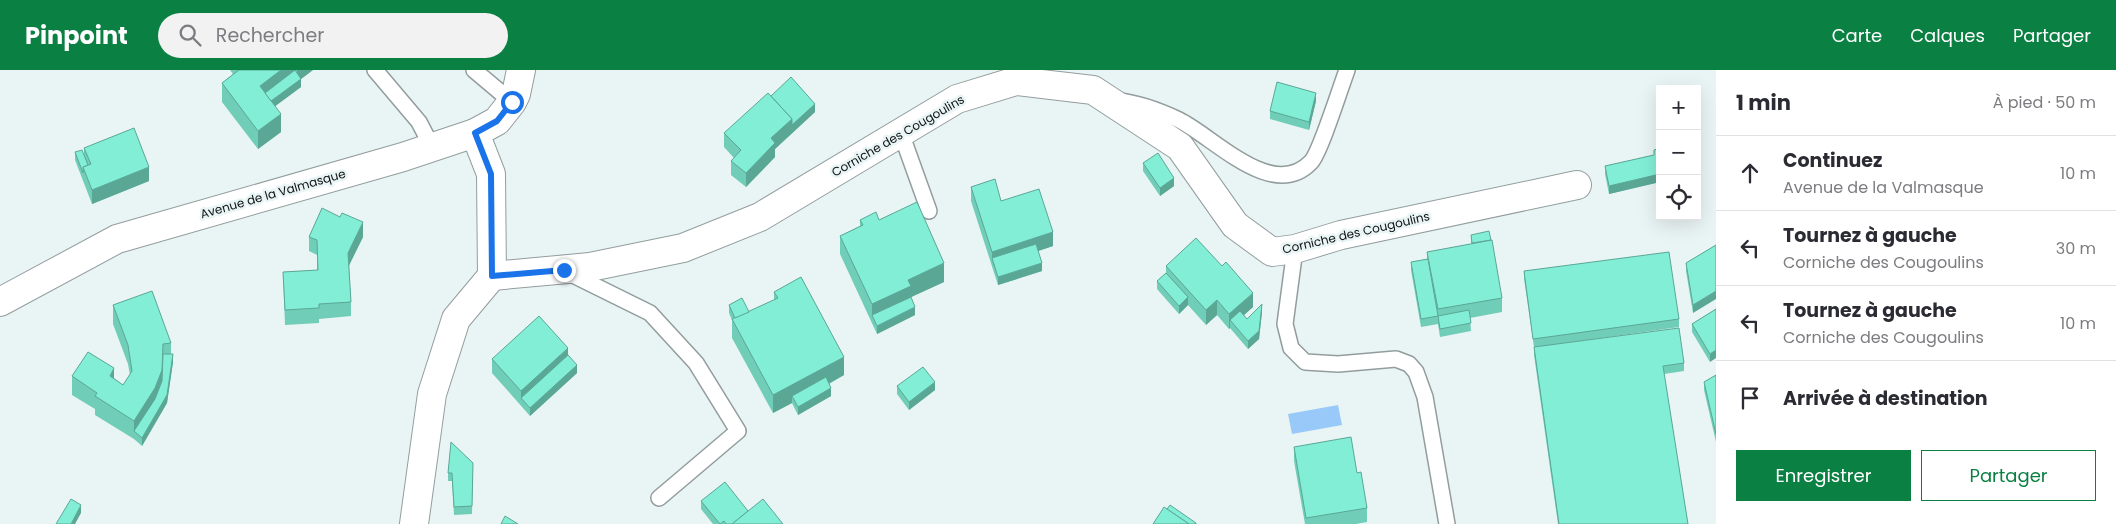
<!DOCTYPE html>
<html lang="fr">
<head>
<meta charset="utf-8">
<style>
  :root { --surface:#fff; --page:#f2f2f3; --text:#2b2b33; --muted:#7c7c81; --line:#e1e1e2; --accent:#0b8043 }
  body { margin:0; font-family:Poppins,sans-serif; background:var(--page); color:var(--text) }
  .controls { position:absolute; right:15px; top:15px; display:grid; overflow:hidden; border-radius:0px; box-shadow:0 5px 20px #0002 }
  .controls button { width:45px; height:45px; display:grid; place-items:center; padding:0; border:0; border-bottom:1px solid var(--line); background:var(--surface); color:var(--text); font:25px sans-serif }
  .stop { position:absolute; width:15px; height:15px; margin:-11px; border:4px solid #1a73e8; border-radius:50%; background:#fff }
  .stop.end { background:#1a73e8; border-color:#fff; box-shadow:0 1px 5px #0008 }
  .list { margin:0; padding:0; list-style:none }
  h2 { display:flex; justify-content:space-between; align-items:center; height:65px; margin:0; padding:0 20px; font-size:21px }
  h2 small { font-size:16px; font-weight:400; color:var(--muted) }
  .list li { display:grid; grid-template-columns:32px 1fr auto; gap:15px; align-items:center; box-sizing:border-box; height:75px; padding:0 20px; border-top:1px solid var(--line) }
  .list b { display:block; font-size:19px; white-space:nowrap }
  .list p { margin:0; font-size:16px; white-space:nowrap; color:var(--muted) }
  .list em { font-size:16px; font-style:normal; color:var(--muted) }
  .actions { display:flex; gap:10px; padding:15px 20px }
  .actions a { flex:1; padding:11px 0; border:1px solid var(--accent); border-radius:0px; text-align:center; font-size:18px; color:var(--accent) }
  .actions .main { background:var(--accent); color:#fff }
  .icon { flex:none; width:28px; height:28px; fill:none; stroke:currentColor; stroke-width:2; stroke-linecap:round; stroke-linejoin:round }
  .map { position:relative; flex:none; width:1716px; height:454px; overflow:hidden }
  header { display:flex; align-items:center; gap:30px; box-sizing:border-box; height:70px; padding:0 25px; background:var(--accent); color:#fff }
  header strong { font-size:24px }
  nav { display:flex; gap:28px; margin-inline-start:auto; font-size:18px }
  .search { width:350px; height:45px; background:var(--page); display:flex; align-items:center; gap:12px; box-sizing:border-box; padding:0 18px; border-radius:28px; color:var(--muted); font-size:19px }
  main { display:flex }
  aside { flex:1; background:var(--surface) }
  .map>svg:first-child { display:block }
</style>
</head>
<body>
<header>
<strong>Pinpoint</strong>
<div class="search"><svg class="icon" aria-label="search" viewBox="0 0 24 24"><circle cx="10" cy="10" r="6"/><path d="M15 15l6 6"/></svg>Rechercher</div>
<nav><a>Carte</a><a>Calques</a><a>Partager</a></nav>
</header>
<main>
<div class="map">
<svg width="1716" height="454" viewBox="0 0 1716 454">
  <rect width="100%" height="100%" fill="#e9f4f4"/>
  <path fill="#98c9f9" d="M 1338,335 L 1342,355 L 1292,364 L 1288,344 Z"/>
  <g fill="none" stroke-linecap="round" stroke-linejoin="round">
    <defs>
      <g id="service">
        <path d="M 375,0 L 419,52 L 432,77"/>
        <path d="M 474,0 L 512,32"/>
        <path d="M 1118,31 C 1140,33 1160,41 1179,50 C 1215,68 1273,132 1311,92 C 1320,83 1341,16 1347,0"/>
        <path d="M 901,63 L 929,141"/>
        <path d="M 1295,179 L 1285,254 L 1291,278 L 1305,292 L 1338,294 L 1396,289 L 1409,294 L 1416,302 L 1425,327 L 1447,454"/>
        <path d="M 569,203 L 650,243 L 696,293 L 738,361 L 659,428"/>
      </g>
      <g id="minor">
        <path d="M 492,206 L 590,197 L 683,178 L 760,147 L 957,29 L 1016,11 L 1093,20 L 1180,77 L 1235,155 L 1272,182 L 1295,179 L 1341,165 L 1577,115"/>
        <path d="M 0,232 L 117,169 L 403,87 L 475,63 L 497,51 L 512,32 L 516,24 L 521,0"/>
        <path d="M 414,454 L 432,324 L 456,249 L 492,206 L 491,104 L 475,63"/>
      </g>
    </defs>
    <use href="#service" stroke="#939d9e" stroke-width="18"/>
    <use href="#minor" stroke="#939d9e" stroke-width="30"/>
    <use href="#service" stroke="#fff" stroke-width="15"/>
    <use href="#minor" stroke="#fff" stroke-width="28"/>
  </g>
  <g fill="#70cdb8">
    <path d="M 230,0 L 313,0 L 301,9 L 301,17 L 275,36 L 281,62 L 258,79 L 222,32 L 222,13 L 233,4 Z"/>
    <path d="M 771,26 L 815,42 L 775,79 L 775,87 L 746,117 L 731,105 L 731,91 L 734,88 L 724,77 L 724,63 Z"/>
    <path d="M 1316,31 L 1309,60 L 1270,49 L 1270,41 Z"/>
    <path d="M 84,78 L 149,111 L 92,134 L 75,90 L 75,82 L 84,85 Z"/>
    <path d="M 1660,78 L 1660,112 L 1609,124 L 1605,104 L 1605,96 L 1654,85 Z"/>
    <path d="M 1143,93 L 1174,116 L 1160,126 L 1143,101 Z"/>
    <path d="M 971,117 L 1001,131 L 1053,176 L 1038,181 L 1042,201 L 998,215 L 971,131 Z"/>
    <path d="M 860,150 L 879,150 L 944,212 L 911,227 L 915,245 L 877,264 L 840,184 L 840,166 L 860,156 Z"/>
    <path d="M 1471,165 L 1502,228 L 1502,242 L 1470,248 L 1471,261 L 1440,267 L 1438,254 L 1421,257 L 1411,200 L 1411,192 L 1427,189 L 1427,182 L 1471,174 Z"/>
    <path d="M 309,167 L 363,167 L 349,196 L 351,232 L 351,246 L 319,249 L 319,253 L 285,255 L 283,202 L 317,200 L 317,185 L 309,181 Z"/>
    <path d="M 1716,175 L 1693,243 L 1686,201 L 1686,193 Z"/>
    <path d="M 1166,196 L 1253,237 L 1244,245 L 1247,249 L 1262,242 L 1259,269 L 1248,279 L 1230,258 L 1229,259 L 1217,245 L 1206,255 L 1188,235 L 1179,244 L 1157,219 L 1157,211 L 1166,203 Z"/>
    <path d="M 1524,201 L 1679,249 L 1679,257 L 1566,273 L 1684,293 L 1684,301 L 1664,304 L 1688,454 L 1558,454 L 1534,285 L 1534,277 L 1524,209 Z"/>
    <path d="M 774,222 L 844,305 L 829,314 L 831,326 L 798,345 L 792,333 L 773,343 L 732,268 L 732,250 L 729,243 L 729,235 L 749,242 L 774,230 Z"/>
    <path d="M 113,235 L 171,273 L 171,284 L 173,292 L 167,333 L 142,376 L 134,369 L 95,345 L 95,339 L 72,325 L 72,306 L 114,308 L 123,315 L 130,305 L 128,294 L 113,254 Z"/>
    <path d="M 1716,239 L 1710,292 L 1692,262 L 1692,254 Z"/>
    <path d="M 568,285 L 577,303 L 530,346 L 492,303 L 492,289 Z"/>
    <path d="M 1716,305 L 1716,372 L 1704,320 L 1704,312 Z"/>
    <path d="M 897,316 L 935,320 L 909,340 L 897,324 Z"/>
    <path d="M 1294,377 L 1357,403 L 1367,438 L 1367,452 L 1356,454 L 1305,454 L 1294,391 Z"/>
    <path d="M 473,393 L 472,444 L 454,445 L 452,411 L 448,411 L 448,403 Z"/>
    <path d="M 701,431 L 748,441 L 783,454 L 713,454 L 701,439 Z"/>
  </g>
  <g fill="#5ba796">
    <path d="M 281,0 L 295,0 L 264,32 L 260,16 Z"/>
    <path d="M 297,0 L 313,0 L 301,9 L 301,17 L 266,43 L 266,35 L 297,11 Z"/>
    <path d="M 1316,23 L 1316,31 L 1309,60 L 1309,52 Z"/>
    <path d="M 815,34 L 815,42 L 775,79 L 775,87 L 746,117 L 746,103 L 771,68 L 792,49 Z"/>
    <path d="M 281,44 L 281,62 L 258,79 L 258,61 Z"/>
    <path d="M 149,97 L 149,111 L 92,134 L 92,120 Z"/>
    <path d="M 1660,104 L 1660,112 L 1609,124 L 1609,116 Z"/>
    <path d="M 1174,108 L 1174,116 L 1160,126 L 1160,118 Z"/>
    <path d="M 363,152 L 363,167 L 348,197 L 348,183 Z"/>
    <path d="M 1053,162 L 1053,176 L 994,196 L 992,188 L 992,182 Z"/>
    <path d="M 944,193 L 944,212 L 872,245 L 872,234 L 908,210 Z"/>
    <path d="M 1042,193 L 1042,201 L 998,215 L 998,207 Z"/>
    <path d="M 1716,221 L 1716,229 L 1693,243 L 1693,235 Z"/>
    <path d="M 1253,223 L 1253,237 L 1234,254 L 1230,250 L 1230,258 L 1229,259 L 1229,244 Z"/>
    <path d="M 1188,227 L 1188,235 L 1179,244 L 1179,236 Z"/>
    <path d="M 1217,230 L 1217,245 L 1206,255 L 1206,240 Z"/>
    <path d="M 1262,234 L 1262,242 L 1259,269 L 1248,279 L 1248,271 Z"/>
    <path d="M 915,237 L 915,245 L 877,264 L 877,256 Z"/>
    <path d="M 163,274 L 163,292 L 162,319 L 134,361 L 134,351 Z"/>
    <path d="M 568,278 L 568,293 L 521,328 L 521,321 Z"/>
    <path d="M 1716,280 L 1716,288 L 1710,292 L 1710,284 Z"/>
    <path d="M 173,284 L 173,292 L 167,333 L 142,376 L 142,368 Z"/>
    <path d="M 844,287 L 844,305 L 795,332 L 792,326 L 792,333 L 773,343 L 773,325 Z"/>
    <path d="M 577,295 L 577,303 L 530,346 L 530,338 Z"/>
    <path d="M 114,298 L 114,317 L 110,306 Z"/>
    <path d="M 935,312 L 935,320 L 909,340 L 909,332 Z"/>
    <path d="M 831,318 L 831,326 L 798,345 L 798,337 Z"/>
    <path d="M 81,435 L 81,443 L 75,454 L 71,454 Z"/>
  </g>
  <g fill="#82eed6" stroke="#5ba796">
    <path d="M 239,0 L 281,0 L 260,16 L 281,44 L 258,61 L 222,13 Z"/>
    <path d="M 295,0 L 301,9 L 271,31 L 265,23 Z"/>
    <path d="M 791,7 L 815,34 L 792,55 L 792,49 L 771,26 Z"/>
    <path d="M 1277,12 L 1316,23 L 1309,52 L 1270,41 Z"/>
    <path d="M 768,23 L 792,49 L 771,68 L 775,73 L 746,103 L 731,91 L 741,80 L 724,63 Z"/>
    <path d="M 134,58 L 149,97 L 92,120 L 83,97 L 91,94 L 84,78 Z"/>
    <path d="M 1660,78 L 1660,104 L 1609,116 L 1605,96 L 1654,85 L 1654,80 Z"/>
    <path d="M 82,80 L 88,95 L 83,97 L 83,103 L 75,82 Z"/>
    <path d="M 1158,83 L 1174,108 L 1160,118 L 1143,93 Z"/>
    <path d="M 995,109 L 1001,131 L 1039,119 L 1053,162 L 992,182 L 971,117 Z"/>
    <path d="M 917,132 L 944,193 L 908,210 L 911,216 L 872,234 L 840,166 L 863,155 L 860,150 L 876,142 L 879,150 Z"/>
    <path d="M 322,138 L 340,147 L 342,143 L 363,152 L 348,183 L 351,232 L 319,234 L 319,238 L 285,240 L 283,202 L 318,200 L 317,170 L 309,167 Z"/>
    <path d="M 1489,161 L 1491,170 L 1472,173 L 1471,165 Z"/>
    <path d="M 1196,168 L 1222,196 L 1226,192 L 1253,223 L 1229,244 L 1217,230 L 1206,240 L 1166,196 Z"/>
    <path d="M 1492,170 L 1502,228 L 1438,239 L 1427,182 Z"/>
    <path d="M 1036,174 L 1042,193 L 998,207 L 992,188 Z"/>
    <path d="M 1716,175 L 1716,221 L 1693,235 L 1686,193 Z"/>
    <path d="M 1669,182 L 1679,249 L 1533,269 L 1524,201 Z"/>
    <path d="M 1428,189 L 1438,246 L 1421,249 L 1411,192 Z"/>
    <path d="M 1166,203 L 1188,227 L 1179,236 L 1157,211 Z"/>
    <path d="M 801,207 L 844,287 L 773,325 L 732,249 L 778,228 L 774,222 Z"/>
    <path d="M 152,221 L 171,273 L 163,274 L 162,300 L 155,318 L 134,351 L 95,326 L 97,323 L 72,306 L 88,282 L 114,298 L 110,306 L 123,315 L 132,301 L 128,275 L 113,235 Z"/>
    <path d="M 911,227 L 915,237 L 877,256 L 872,245 Z"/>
    <path d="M 742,228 L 749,242 L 735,248 L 729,235 Z"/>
    <path d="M 1262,234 L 1259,261 L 1248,271 L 1230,250 L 1240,241 L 1247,249 Z"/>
    <path d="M 1716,239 L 1716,280 L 1710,284 L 1692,254 Z"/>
    <path d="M 1469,240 L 1471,253 L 1440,259 L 1438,246 Z"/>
    <path d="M 539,246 L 568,278 L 521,321 L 492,289 Z"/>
    <path d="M 1679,258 L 1684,293 L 1663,296 L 1688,454 L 1559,454 L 1534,277 Z"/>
    <path d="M 163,284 L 173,284 L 167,325 L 142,368 L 134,361 L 155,329 L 162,311 Z"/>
    <path d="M 568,285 L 577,295 L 530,338 L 521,328 Z"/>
    <path d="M 923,297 L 935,312 L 909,332 L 897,316 Z"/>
    <path d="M 1716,305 L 1716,364 L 1704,312 Z"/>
    <path d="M 826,307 L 831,318 L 798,337 L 792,326 Z"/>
    <path d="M 1351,367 L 1357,403 L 1361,402 L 1367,438 L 1306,448 L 1294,377 Z"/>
    <path d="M 451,372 L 473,393 L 472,436 L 454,437 L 452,403 L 448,403 Z"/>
    <path d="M 725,412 L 748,441 L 732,454 L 726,454 L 724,451 L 720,454 L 701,431 Z"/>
    <path d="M 71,429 L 81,435 L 71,454 L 56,454 Z"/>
    <path d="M 763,429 L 783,454 L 732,454 Z"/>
    <path d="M 1170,435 L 1196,453 L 1196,454 L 1189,454 L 1167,439 Z"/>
    <path d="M 1164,437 L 1189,454 L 1153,454 Z"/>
    <path d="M 505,446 L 518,454 L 501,454 Z"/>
  </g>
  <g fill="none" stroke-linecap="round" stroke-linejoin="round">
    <path stroke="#1a73e8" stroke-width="6" d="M 512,32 L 497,51 L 475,63 L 491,104 L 492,206 L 564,200"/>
  </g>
  <g text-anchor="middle" stroke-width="5" stroke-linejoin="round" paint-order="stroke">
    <g font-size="12" fill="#0d1111" stroke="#e9f4f4">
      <text transform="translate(898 66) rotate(-30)" y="4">Corniche des Cougoulins</text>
      <text transform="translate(273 124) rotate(-16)" y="4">Avenue de la Valmasque</text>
      <text transform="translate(1356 163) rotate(-13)" y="4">Corniche des Cougoulins</text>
    </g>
  </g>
</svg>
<div class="controls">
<button>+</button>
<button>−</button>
<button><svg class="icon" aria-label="locate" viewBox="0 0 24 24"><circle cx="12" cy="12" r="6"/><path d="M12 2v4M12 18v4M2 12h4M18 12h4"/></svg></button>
</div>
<div class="stop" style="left:512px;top:32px"></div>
<div class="stop end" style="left:564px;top:200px"></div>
</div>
<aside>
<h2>1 min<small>À pied · 50 m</small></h2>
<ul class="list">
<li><svg class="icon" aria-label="ahead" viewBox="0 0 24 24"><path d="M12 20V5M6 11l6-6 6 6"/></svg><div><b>Continuez</b><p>Avenue de la Valmasque</p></div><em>10 m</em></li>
<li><svg class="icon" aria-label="left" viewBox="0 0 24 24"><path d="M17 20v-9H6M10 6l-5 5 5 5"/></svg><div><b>Tournez à gauche</b><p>Corniche des Cougoulins</p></div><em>30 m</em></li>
<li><svg class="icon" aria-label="left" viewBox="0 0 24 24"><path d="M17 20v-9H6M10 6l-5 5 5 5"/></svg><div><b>Tournez à gauche</b><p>Corniche des Cougoulins</p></div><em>10 m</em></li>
<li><svg class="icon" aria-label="arrive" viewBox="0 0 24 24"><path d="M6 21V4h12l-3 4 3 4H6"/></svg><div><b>Arrivée à destination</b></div></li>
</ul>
<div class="actions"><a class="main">Enregistrer</a><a>Partager</a></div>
</aside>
</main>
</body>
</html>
